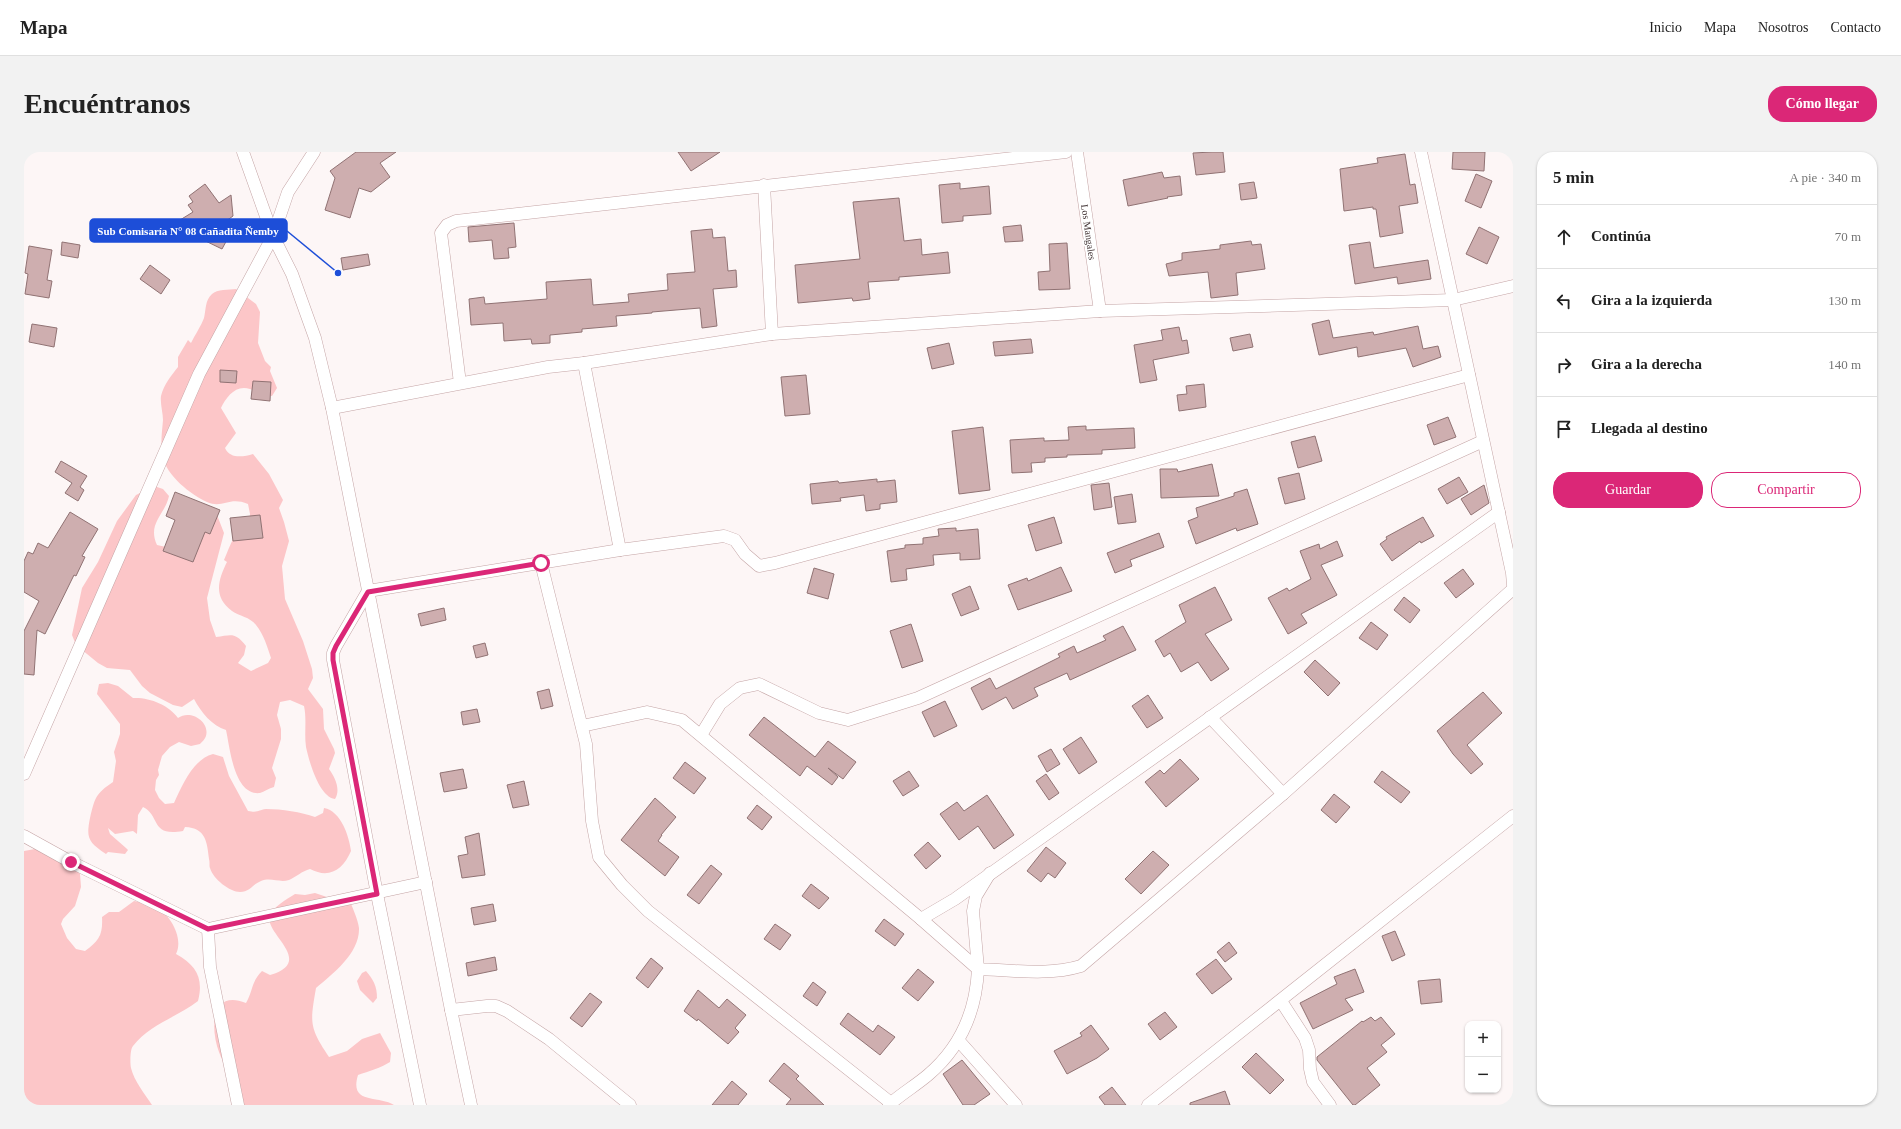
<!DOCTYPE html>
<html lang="es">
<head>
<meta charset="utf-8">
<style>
  :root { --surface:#fff; --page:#f2f2f2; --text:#222; --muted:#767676; --line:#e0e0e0; --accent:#db2777 }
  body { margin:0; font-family:Georgia,serif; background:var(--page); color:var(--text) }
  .controls { position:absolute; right:12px; bottom:12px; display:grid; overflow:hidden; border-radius:8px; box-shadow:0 1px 3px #0004 }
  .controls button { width:36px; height:36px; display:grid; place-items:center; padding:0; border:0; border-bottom:1px solid var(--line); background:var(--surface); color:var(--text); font:20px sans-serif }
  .stop { position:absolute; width:12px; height:12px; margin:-9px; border:3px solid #db2777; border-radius:50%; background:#fff }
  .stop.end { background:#db2777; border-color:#fff; box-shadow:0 1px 4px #0008 }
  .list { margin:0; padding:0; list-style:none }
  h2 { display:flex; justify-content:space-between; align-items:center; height:52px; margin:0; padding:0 16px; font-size:17px }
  h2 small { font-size:13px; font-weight:400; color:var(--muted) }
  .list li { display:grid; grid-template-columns:26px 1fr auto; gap:12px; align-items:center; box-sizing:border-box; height:64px; padding:0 16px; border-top:1px solid var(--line) }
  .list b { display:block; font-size:15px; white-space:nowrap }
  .list em { font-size:13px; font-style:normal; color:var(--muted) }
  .actions { display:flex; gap:8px; padding:12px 16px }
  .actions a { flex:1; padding:9px 0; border:1px solid var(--accent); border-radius:16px; text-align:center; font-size:14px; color:var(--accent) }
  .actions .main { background:var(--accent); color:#fff }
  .icon { flex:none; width:22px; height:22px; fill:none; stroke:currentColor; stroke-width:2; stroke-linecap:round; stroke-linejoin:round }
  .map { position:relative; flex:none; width:1489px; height:953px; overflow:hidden; border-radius:16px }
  header { display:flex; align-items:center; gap:24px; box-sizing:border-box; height:56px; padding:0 20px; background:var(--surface); border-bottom:1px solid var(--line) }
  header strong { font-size:19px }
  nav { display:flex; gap:22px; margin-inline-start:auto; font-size:14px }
  .intro { display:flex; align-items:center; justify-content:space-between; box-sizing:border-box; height:96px; padding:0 24px }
  h1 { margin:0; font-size:28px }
  .button { padding:10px 18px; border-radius:16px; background:var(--accent); color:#fff; font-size:14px; font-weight:700 }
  main { display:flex; gap:24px; padding:0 24px }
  aside { flex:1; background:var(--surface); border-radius:16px; box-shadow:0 1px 3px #0004 }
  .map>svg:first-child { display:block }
</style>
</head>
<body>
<header>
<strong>Mapa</strong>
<nav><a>Inicio</a><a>Mapa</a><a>Nosotros</a><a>Contacto</a></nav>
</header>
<div class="intro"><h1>Encuéntranos</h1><a class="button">Cómo llegar</a></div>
<main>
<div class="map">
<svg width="1489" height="953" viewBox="0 0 1489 953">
  <rect width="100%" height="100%" fill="#fdf6f6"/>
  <g fill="#fcc6c8">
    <path d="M 212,137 L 232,152 L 236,160 L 234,191 L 241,209 L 247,215 L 246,219 L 253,236 L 248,244 C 238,243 235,240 226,237 C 212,232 202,245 197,256 L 212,281 L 201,296 C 206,307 219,305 229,302 L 245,322 L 259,348 L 255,356 L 260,370 L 265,389 L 258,414 L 261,447 L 279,489 L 288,517 L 289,526 L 284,537 L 299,557 L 300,577 L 310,597 L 311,601 L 305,617 C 311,625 317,638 311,647 C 295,645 285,609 282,595 C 280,581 283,568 280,554 L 266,548 L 256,550 L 253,563 L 257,577 L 257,587 L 248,616 L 252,626 L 250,635 C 245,636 240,640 236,641 C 210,644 206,596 202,578 C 188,574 177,560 170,547 L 158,555 L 149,553 L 126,541 L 118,534 L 106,518 L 83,516 L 74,511 L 52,493 L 48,483 L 58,436 L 74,410 L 93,369 L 112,343 L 130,334 L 139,337 L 145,344 C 141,363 123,371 133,393 L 142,395 L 193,363 L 200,381 L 183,446 L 186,468 L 192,485 C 208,483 211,480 222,494 L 220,503 L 214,511 L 227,519 L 244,511 L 247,506 C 243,494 240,483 232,473 C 226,465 215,464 208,459 C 189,445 194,428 203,410 L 200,408 C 209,388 207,385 225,372 L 226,362 L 224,352 C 205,344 199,357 183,350 C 167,343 142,323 139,305 C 136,293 138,281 139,268 C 139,261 136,251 137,244 C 140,232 147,224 154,215 L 154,205 L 164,188 L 167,191 C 171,183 177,174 180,166 C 182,158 181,148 188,142 C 193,137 205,138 212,137 Z"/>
    <path d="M 84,531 L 94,534 L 109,546 C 125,545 145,553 154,566 C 166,557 186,569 182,584 C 181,587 178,590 176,592 L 167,594 L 155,590 L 146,595 L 138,604 L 134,618 L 135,623 L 132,628 L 131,638 L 135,646 L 141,652 L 150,651 C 158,634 169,607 189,602 L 199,605 L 205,624 L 224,659 C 235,661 234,658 242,657 C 258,657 277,660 291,665 L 299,661 L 300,656 C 317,659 325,684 327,699 C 319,718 305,727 286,717 C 278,719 272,725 265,728 C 255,731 247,725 237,729 C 229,732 226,740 216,740 C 206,740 189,727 186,716 C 185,714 186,710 185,707 C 183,690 182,676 161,675 L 159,679 C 126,685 137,664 119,655 L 114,663 L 113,682 L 109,679 L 91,682 L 84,676 L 86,682 L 102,696 L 104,698 L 101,702 L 84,700 L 82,702 C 64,690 62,686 66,666 C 71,646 71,642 89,630 L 92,609 L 90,600 L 96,582 L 96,572 L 73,542 L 75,532 Z"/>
    <path d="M 11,697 L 42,704 L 56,722 L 57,735 L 51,754 L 39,767 L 37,772 L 43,786 L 52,797 L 61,799 C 75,789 79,783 78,765 L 85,760 L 95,760 L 110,749 C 116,750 125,751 131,754 C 146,762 160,786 152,802 C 172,813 180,826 174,849 C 153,865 125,873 109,894 C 106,897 106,912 107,916 C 110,929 121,942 128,953 L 0,953 L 0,699 Z"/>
    <path d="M 291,741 L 309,747 L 326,749 C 329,757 334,768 335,776 C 336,801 309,822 292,836 C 286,871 285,875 305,905 L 323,899 L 338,887 L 356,881 L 367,901 L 366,910 C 357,916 345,919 334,923 C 325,953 354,943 370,953 L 211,953 C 208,941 206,929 202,917 C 200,911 197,906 195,900 C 186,876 187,837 222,851 C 229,839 227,830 238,819 L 246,823 C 292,810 240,781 246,765 C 249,754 262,748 271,742 L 281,743 Z"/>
    <path d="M 342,819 C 349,827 353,834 353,846 L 349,851 L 336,838 L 333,829 L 338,821 Z"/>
  </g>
  <g fill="#ceaeaf" stroke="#907273">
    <path d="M 332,0 L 372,0 L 356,11 L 366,25 L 347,40 L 335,36 L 326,66 L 301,58 L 311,26 L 306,19 Z"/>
    <path d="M 654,0 L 696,0 L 667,19 Z"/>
    <path d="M 1188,0 L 1199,0 L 1201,20 L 1172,23 L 1169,1 Z"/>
    <path d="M 1429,0 L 1461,0 L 1460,19 L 1428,17 Z"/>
    <path d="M 1381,2 L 1386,33 L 1391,32 L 1394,51 L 1375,54 L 1379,81 L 1356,85 L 1352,57 L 1349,57 L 1349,55 L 1320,59 L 1316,17 L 1354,11 L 1353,6 Z"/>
    <path d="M 1138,20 L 1140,26 L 1156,24 L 1158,43 L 1143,45 L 1144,46 L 1104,54 L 1099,28 Z"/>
    <path d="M 1452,22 L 1468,29 L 1457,56 L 1441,49 Z"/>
    <path d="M 1230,30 L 1233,46 L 1217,48 L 1215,32 Z"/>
    <path d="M 936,31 L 936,37 L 965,34 L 967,62 L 939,64 L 939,69 L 918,71 L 915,33 Z"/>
    <path d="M 181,32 L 195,51 L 207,43 L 209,64 L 191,77 L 205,84 L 198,97 L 165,81 L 156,68 L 169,60 L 164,53 L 169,50 L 165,44 Z"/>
    <path d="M 875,46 L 880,89 L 897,87 L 898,103 L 924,100 L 926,121 L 875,125 L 875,128 L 844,130 L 846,147 L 829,149 L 828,146 L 774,151 L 771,113 L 836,107 L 829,50 Z"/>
    <path d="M 490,71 L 492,95 L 484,96 L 485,106 L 470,107 L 468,88 L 445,90 L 444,75 Z"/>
    <path d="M 997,73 L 999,89 L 981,90 L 979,75 Z"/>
    <path d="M 1455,75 L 1475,85 L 1463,112 L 1442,102 Z"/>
    <path d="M 688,77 L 689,86 L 701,85 L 704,119 L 712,118 L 713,135 L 689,137 L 693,174 L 678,176 L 676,156 L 628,160 L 628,161 L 592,164 L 593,174 L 558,177 L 558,180 L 526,183 L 526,191 L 508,192 L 507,187 L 480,189 L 479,171 L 447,173 L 445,147 L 460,145 L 461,152 L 523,147 L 522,130 L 567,127 L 569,153 L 605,150 L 604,142 L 644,138 L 643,122 L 671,120 L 667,79 Z"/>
    <path d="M 1227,89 L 1228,93 L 1237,92 L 1241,117 L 1212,121 L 1214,143 L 1187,146 L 1184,120 L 1145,124 L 1142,112 L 1158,108 L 1158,101 L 1196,97 L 1196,93 Z"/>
    <path d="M 38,90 L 56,93 L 54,106 L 37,103 Z"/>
    <path d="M 1346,90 L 1350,116 L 1404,108 L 1407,127 L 1374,132 L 1373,125 L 1331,132 L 1325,93 Z"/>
    <path d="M 1043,91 L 1046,137 L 1015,138 L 1014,120 L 1026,119 L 1025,92 Z"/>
    <path d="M 5,94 L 28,98 L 23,128 L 28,129 L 25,146 L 1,142 L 4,122 L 1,121 Z"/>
    <path d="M 344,102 L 346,113 L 319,118 L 317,106 Z"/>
    <path d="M 126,113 L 146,128 L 137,142 L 116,127 Z"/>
    <path d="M 1305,168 L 1309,186 L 1349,180 L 1350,183 L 1394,174 L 1399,197 L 1414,194 L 1417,205 L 1389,215 L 1382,196 L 1334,205 L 1333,195 L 1295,203 L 1288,172 Z"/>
    <path d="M 8,172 L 33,176 L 30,195 L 5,190 Z"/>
    <path d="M 1155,175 L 1158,189 L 1163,188 L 1165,201 L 1129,208 L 1133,228 L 1116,231 L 1110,193 L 1139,188 L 1137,178 Z"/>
    <path d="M 1226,182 L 1229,195 L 1209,199 L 1206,186 Z"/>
    <path d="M 1007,187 L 1009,201 L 971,204 L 969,190 Z"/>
    <path d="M 925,191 L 930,212 L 908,217 L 903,196 Z"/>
    <path d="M 196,218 L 213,219 L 212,231 L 196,230 Z"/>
    <path d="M 782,223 L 786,262 L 761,264 L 757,225 Z"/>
    <path d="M 229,229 L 247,230 L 246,249 L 227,247 Z"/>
    <path d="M 1180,232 L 1182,255 L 1155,259 L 1153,243 L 1163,242 L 1162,234 Z"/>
    <path d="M 1424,265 L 1432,285 L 1410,293 L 1403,273 Z"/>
    <path d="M 1062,274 L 1062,278 L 1110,276 L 1111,296 L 1078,298 L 1078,302 L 1043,303 L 1043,305 L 1021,306 L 1021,310 L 1007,311 L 1008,320 L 988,321 L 986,288 L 1020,286 L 1020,289 L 1045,288 L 1044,275 Z"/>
    <path d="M 959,275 L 966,338 L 935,342 L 928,279 Z"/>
    <path d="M 1291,284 L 1298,309 L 1274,316 L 1267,290 Z"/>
    <path d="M 37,309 L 63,324 L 56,335 L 60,338 L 54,349 L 41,341 L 48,331 L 31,320 Z"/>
    <path d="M 1188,312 L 1195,344 L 1137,346 L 1136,317 L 1153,317 L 1154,320 Z"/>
    <path d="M 1275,321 L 1281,347 L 1261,352 L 1254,326 Z"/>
    <path d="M 1435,325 L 1444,340 L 1423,352 L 1414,337 Z"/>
    <path d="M 853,327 L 853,330 L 871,328 L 873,350 L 856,352 L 856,357 L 842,359 L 840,343 L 816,346 L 817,349 L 788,352 L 786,332 L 814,329 L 815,331 Z"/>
    <path d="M 1085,331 L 1088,355 L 1070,358 L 1067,333 Z"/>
    <path d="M 1460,333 L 1465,351 L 1447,363 L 1437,347 Z"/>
    <path d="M 1223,337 L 1234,372 L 1213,379 L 1212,376 L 1172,392 L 1164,369 L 1174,365 L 1172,356 L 1210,344 L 1210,341 Z"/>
    <path d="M 151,340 L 196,358 L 186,382 L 181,380 L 169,410 L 139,399 L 151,368 L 142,364 Z"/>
    <path d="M 1108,342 L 1112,370 L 1094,372 L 1090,345 Z"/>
    <path d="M 46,360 L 74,377 L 58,404 L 61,405 L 52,424 L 50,423 L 21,482 L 13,478 L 10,523 L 0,522 L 0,479 L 15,449 L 0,440 L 0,409 L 4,400 L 9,402 L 14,391 L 24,396 Z"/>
    <path d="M 236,363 L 239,386 L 209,389 L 206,366 Z"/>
    <path d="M 1030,365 L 1038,391 L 1012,399 L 1004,373 Z"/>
    <path d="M 1399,365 L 1410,384 L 1397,391 L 1396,389 L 1368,409 L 1356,392 L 1363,387 L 1362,385 Z"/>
    <path d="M 932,376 L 932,379 L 954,377 L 956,407 L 936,408 L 936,401 L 909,403 L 910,413 L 882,417 L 883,428 L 867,430 L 863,399 L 881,396 L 881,393 L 899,392 L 899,386 L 915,384 L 914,377 Z"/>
    <path d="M 1135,381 L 1140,395 L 1106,408 L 1108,414 L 1091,421 L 1083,401 Z"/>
    <path d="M 1313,389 L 1319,404 L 1297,413 L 1313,443 L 1277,462 L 1283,471 L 1264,482 L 1244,446 L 1263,436 L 1265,439 L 1287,427 L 1276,399 L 1295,392 L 1296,397 Z"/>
    <path d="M 1037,415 L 1048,439 L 994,458 L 984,433 L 1003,426 L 1004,429 Z"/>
    <path d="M 790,416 L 810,422 L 804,447 L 783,441 Z"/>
    <path d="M 1439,417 L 1450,432 L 1432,446 L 1420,431 Z"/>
    <path d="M 946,434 L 955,457 L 937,464 L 928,442 Z"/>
    <path d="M 1191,435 L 1208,468 L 1181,482 L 1205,517 L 1187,529 L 1174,510 L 1157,520 L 1146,501 L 1140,505 L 1131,489 L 1162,470 L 1155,453 Z"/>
    <path d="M 1380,445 L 1396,458 L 1386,471 L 1370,458 Z"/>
    <path d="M 420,456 L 422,468 L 397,474 L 394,462 Z"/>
    <path d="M 1347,470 L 1364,483 L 1353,498 L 1335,486 Z"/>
    <path d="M 887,472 L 899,509 L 878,516 L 866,479 Z"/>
    <path d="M 1099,474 L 1112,498 L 1046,528 L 1043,521 L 1010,536 L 1014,544 L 989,557 L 982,545 L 958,558 L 947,536 L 966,526 L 972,537 L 1036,505 L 1034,502 L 1050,494 L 1053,501 L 1082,488 L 1079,484 Z"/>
    <path d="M 461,491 L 464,503 L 452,506 L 449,494 Z"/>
    <path d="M 1291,508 L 1316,531 L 1304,544 L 1280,520 Z"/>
    <path d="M 525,537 L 529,554 L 517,557 L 513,540 Z"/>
    <path d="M 1459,540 L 1478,561 L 1443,593 L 1459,612 L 1447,622 L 1429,602 L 1413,579 Z"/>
    <path d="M 1124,543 L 1139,566 L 1123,576 L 1108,554 Z"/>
    <path d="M 921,549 L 933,574 L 910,585 L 898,560 Z"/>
    <path d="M 453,557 L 456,570 L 439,573 L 437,560 Z"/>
    <path d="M 740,565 L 791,605 L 804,589 L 832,610 L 819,627 L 804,616 L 814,625 L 808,633 L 783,614 L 776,624 L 725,583 Z"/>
    <path d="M 1057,585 L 1073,610 L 1055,622 L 1039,597 Z"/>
    <path d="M 1027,597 L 1036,612 L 1023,620 L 1014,604 Z"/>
    <path d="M 1156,607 L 1175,627 L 1142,655 L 1121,630 L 1136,618 L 1140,622 Z"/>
    <path d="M 661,610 L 682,626 L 670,642 L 649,626 Z"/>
    <path d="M 439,617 L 443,636 L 420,640 L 416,621 Z"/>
    <path d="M 885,619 L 895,634 L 879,644 L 869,629 Z"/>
    <path d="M 1358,619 L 1386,640 L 1377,651 L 1350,630 Z"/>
    <path d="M 1022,622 L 1035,641 L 1025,648 L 1012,629 Z"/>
    <path d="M 500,629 L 505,653 L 489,656 L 483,633 Z"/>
    <path d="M 1310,642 L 1326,655 L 1312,671 L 1297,658 Z"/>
    <path d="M 963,643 L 990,683 L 970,697 L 954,674 L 935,688 L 916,662 L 933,650 L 940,659 Z"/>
    <path d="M 631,646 L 652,665 L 637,683 L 638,683 L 634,689 L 655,705 L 641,724 L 597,688 Z"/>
    <path d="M 733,653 L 748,665 L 738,678 L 723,666 Z"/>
    <path d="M 455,681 L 461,723 L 438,726 L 434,704 L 444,702 L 441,685 Z"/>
    <path d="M 904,690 L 917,704 L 902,717 L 890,703 Z"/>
    <path d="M 1022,695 L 1042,711 L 1031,726 L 1024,721 L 1017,730 L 1003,719 Z"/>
    <path d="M 1129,699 L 1145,713 L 1117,742 L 1101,727 Z"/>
    <path d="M 687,713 L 698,722 L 675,752 L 663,743 Z"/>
    <path d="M 787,732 L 805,746 L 795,757 L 778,744 Z"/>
    <path d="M 469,752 L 472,769 L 450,773 L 447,756 Z"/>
    <path d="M 860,767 L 880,782 L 871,794 L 851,779 Z"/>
    <path d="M 751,772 L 767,783 L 756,798 L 740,787 Z"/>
    <path d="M 1371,779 L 1381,803 L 1368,809 L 1358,784 Z"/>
    <path d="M 1205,790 L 1213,801 L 1201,810 L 1193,800 Z"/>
    <path d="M 471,805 L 473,818 L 444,824 L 442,811 Z"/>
    <path d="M 627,806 L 639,816 L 624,836 L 612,826 Z"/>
    <path d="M 1192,807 L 1208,827 L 1188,842 L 1172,822 Z"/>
    <path d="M 894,817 L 910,830 L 894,849 L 878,836 Z"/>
    <path d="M 1331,817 L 1340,840 L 1321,847 L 1329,858 L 1289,877 L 1276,851 L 1313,832 L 1310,825 Z"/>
    <path d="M 1416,827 L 1418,850 L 1397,852 L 1394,829 Z"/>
    <path d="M 789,830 L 802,840 L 793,854 L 779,844 Z"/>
    <path d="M 674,838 L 695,856 L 703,847 L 722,863 L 711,876 L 715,880 L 704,892 L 674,867 L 673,869 L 660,859 Z"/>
    <path d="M 566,841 L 578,850 L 558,875 L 546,866 Z"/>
    <path d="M 1141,860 L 1153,875 L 1136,888 L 1124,872 Z"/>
    <path d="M 824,861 L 849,880 L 854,873 L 871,885 L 856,903 L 816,872 Z"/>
    <path d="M 1347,865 L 1351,869 L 1357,865 L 1371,882 L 1357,893 L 1363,900 L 1343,916 L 1356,933 L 1331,953 L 1329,953 L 1293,908 L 1293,905 L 1338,869 L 1339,870 Z"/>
    <path d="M 1067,873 L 1085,897 L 1073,906 L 1043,922 L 1030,899 L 1058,884 L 1056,881 Z"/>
    <path d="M 1232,901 L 1260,928 L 1246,942 L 1218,915 Z"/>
    <path d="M 938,908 L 966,942 L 950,953 L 939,953 L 919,922 Z"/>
    <path d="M 760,911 L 775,924 L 772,927 L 800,953 L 762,953 L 767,947 L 745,929 Z"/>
    <path d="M 708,929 L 723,942 L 714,953 L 688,953 Z"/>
    <path d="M 1088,935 L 1102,953 L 1081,953 L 1075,945 Z"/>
    <path d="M 1201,939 L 1206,953 L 1166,953 L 1166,951 Z"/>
  </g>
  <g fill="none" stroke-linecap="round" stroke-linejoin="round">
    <defs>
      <g id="street">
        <path d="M 219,0 L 249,84 L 268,122 L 291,186 L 308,256 L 427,858 L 447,953"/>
        <path d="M 1053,0 L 1076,159"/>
        <path d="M 1397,0 L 1488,421 L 1489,433"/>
        <path d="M 740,33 L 748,182"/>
        <path d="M 560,211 L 596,398"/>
        <path d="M 436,231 L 417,81 L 423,73 L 432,69 L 1042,0"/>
        <path d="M 308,256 L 524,215 L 560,211 L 748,182 L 1076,159 L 1429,148 L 1489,134"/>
        <path d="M 517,411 L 562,592 L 568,669 L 575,705 L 598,733 L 624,759 L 867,951"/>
        <path d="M 1186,565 L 1259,642"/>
        <path d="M 558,574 L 623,560 L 658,568 L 897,767 L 954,817 C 952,860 937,895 904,923 C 891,934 877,942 865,953"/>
        <path d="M 677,583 L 696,552 L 716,536 L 735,532 L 795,561 L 824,568 L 894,546 L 1459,289"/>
        <path d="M 0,622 L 175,222 L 249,84 L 264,40 L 290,0"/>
        <path d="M 0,684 L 47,710 L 184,777 L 402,730"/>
        <path d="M 966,721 L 952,744 L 949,759 L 954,817 C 988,818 1024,824 1057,814 L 1259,642 L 1489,437"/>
        <path d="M 897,767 L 931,747 L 1475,360"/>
        <path d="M 184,777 L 186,815 L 214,953"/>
        <path d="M 1257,849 L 1281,886 L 1285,898 L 1286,917 L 1289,930 L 1306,953"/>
        <path d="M 427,858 L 463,854 L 472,854 L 483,859 L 525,887 L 606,953"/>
        <path d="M 935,889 L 992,953"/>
        <path d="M 396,953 L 353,742 L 309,508 L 309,501 L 312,494 L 344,439 L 596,398 L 700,384 L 711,388 L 721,402 L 735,414 L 751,411 L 1445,223"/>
        <path d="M 1124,953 L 1489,664"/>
      </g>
    </defs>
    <use href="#street" stroke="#c4a4a5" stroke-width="13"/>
    <use href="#street" stroke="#fff" stroke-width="12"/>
  </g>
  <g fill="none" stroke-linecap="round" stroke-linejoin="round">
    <path stroke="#db2777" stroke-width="5" d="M 47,710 L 184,777 L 353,742 L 309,508 L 309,501 L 312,494 L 344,440 L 517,411"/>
  </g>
  <g text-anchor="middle" stroke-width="3.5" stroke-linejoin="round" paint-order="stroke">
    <g font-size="10" fill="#403334" stroke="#fff">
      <text transform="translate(1065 80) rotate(82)" y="4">Los Mangales</text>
    </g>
  </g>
  <path fill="none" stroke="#1d4ed8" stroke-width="1.5" d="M314 121L263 79"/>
  <circle fill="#1d4ed8" stroke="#fff" stroke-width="1.5" cx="314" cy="121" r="4"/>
  <rect fill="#1d4ed8" stroke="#1d4ed8" stroke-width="1.5" x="66" y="67" width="197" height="23" rx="4"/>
  <g font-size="11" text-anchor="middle" font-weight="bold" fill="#fff">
    <text x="164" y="83">Sub Comisaría N° 08 Cañadita Ñemby</text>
  </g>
</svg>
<div class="controls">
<button>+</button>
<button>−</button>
</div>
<div class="stop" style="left:517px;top:411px"></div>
<div class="stop end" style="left:47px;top:710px"></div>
</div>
<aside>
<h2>5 min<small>A pie · 340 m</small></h2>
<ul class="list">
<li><svg class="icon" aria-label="ahead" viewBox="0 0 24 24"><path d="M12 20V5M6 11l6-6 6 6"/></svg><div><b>Continúa</b></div><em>70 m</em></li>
<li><svg class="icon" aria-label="left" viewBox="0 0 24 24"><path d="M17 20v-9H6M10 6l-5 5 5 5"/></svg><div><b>Gira a la izquierda</b></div><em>130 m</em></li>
<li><svg class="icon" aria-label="right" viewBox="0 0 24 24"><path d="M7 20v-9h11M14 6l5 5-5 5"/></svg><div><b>Gira a la derecha</b></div><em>140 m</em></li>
<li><svg class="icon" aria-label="arrive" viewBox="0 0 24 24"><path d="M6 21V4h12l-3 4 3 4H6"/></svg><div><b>Llegada al destino</b></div></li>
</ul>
<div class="actions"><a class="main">Guardar</a><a>Compartir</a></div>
</aside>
</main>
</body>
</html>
